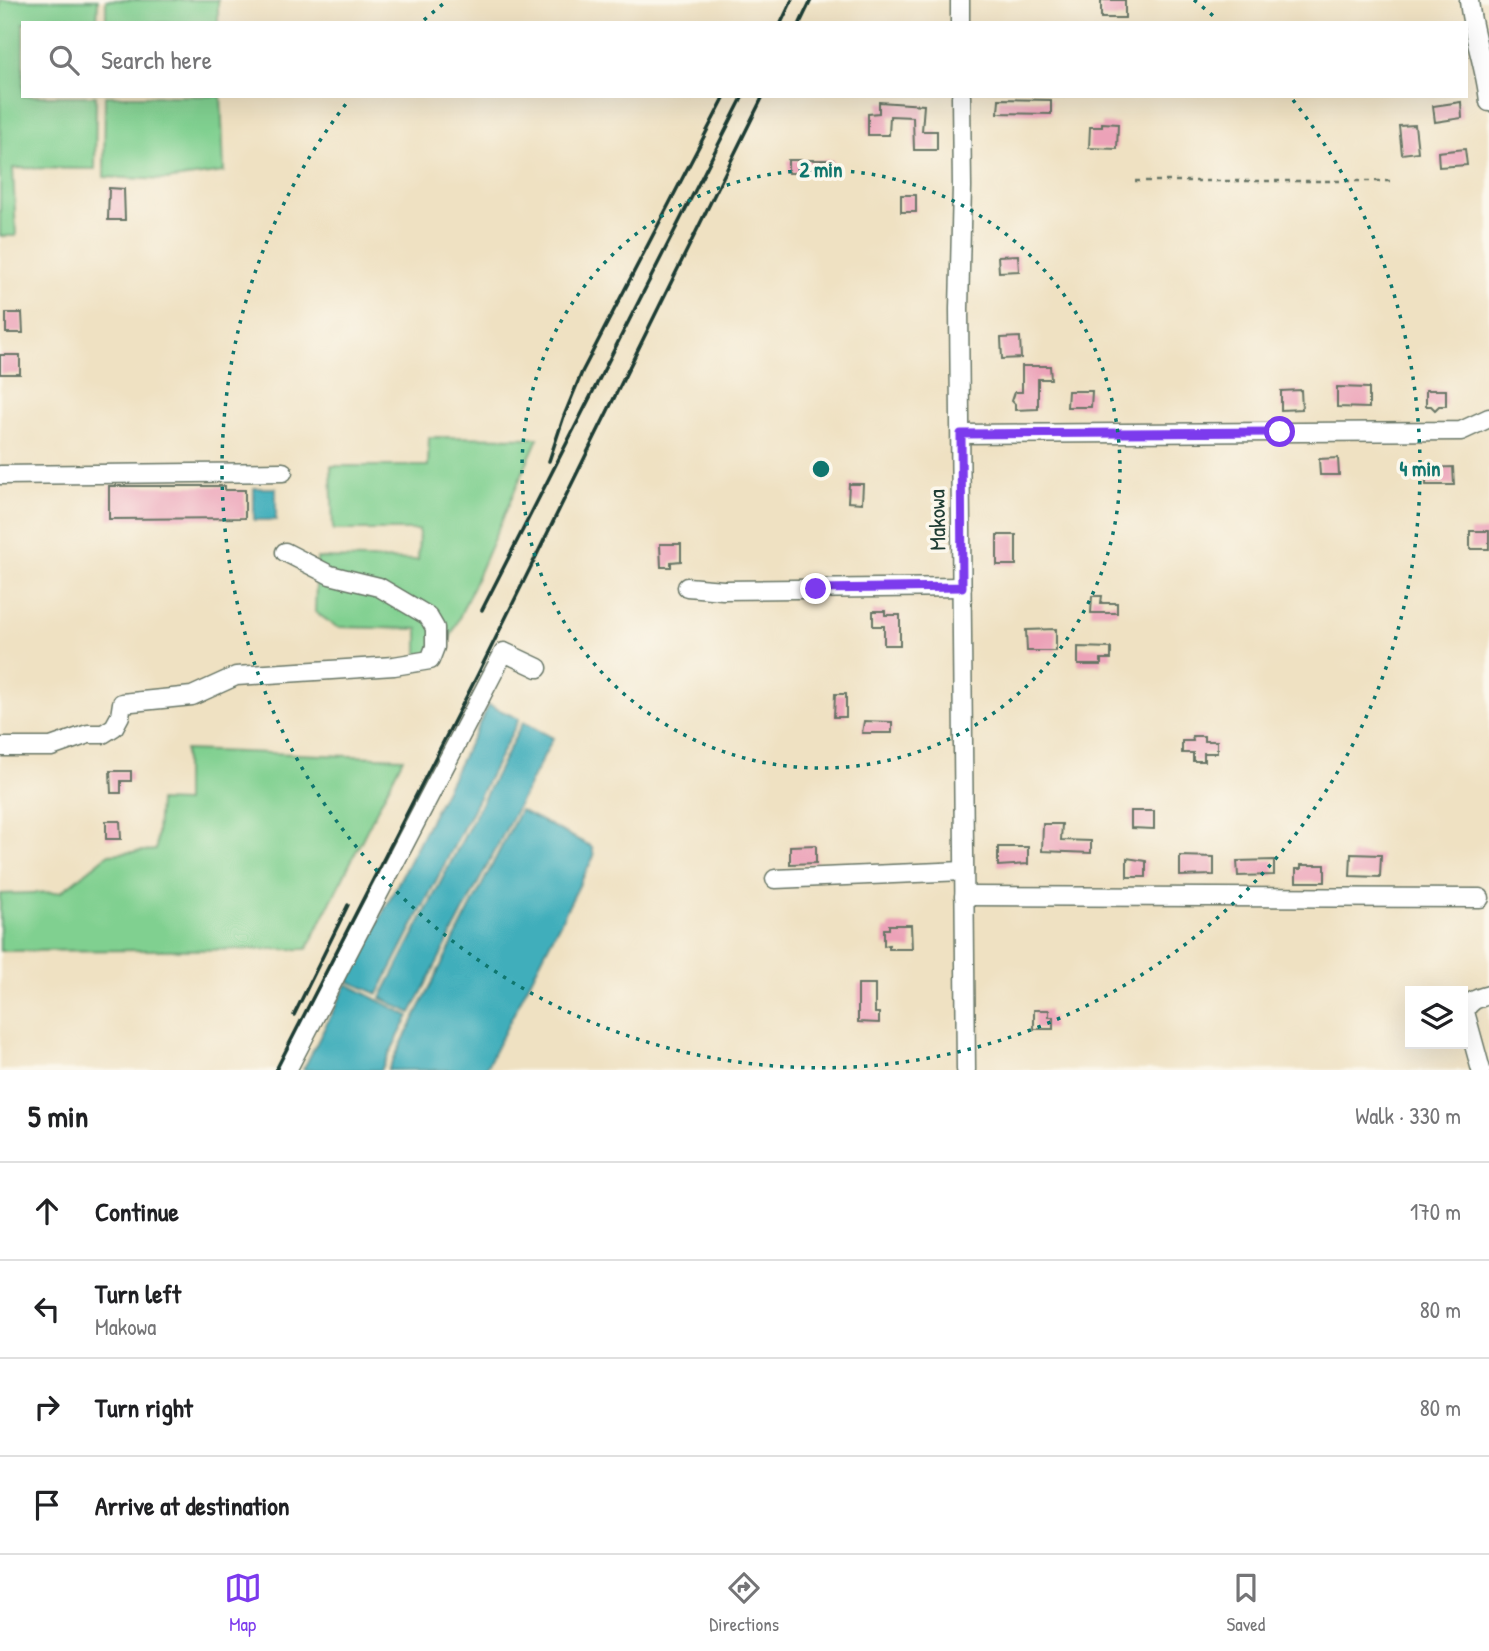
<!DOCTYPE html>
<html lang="en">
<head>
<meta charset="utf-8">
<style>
  :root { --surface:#fff; --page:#f2f2f2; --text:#202124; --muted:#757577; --line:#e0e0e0; --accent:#7c3aed }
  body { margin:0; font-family:"Patrick Hand",sans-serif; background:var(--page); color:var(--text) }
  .controls { position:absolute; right:21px; bottom:21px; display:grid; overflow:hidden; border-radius:0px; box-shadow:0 7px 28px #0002 }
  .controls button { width:63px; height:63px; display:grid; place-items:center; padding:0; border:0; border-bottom:2px solid var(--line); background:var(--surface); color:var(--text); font:35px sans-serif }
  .stop { position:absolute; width:21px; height:21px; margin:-16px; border:5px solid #7c3aed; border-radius:50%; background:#fff }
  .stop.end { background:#7c3aed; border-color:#fff; box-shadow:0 2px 7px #0008 }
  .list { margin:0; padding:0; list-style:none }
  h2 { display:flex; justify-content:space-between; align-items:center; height:91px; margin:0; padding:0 28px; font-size:30px }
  h2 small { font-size:23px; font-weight:400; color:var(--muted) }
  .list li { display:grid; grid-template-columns:46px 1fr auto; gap:21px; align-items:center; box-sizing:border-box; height:98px; padding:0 28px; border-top:2px solid var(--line) }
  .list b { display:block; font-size:26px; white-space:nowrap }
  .list p { margin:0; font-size:23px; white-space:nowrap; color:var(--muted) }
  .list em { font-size:23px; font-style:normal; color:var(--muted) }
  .icon { flex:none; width:38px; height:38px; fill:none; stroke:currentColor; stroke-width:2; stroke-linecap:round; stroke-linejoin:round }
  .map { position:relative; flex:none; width:1489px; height:1070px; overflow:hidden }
  .search { position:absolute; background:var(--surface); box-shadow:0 7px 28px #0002; left:21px; right:21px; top:21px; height:77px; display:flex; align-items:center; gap:18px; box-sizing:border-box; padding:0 24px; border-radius:0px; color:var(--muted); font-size:26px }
  .sheet { height:483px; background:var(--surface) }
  nav { display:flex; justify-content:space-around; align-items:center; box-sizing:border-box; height:98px; border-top:2px solid var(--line); background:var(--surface); font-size:19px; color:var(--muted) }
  nav a { display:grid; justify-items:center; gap:4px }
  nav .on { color:var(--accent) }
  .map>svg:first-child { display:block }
</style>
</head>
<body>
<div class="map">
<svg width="1489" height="1070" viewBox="0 0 1489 1070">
  <rect width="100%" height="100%" fill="#fbf7ec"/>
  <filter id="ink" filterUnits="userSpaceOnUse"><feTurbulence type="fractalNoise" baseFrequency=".0143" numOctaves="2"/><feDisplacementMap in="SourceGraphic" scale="14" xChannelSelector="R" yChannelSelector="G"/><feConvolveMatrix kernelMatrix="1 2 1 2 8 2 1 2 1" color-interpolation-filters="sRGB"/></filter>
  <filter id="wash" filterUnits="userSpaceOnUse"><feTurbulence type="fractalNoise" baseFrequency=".00686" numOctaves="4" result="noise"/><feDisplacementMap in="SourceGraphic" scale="28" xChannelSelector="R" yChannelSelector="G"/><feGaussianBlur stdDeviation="1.57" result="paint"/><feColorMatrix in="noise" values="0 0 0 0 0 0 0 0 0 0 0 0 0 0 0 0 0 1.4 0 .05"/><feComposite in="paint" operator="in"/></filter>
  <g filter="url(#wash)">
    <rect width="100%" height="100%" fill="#efe1c2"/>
    <g fill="#80d090" stroke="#508662" stroke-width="2">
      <path d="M 0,0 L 98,0 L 97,23 L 23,23 L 23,96 L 96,96 L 95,169 L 13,168 L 16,236 L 0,236 Z"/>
      <rect x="106" y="0" width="112" height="23"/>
      <path d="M 105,96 L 221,96 L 224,172 L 166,180 L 104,177 Z"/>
      <path d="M 429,437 L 538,438 L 445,650 L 418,656 L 418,629 L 337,627 L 315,612 L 317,558 L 418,560 L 419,530 L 333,530 L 331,466 L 428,466 Z"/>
      <path d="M 185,750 L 403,758 L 307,949 L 0,951 L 0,894 L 61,892 L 109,854 L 156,850 L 159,801 L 185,802 Z"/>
    </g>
    <g fill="#3faebb" stroke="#2f7678" stroke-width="2">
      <rect x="254" y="488" width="22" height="32"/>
      <path d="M 489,705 L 519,719 L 378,994 L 348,981 Z"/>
      <path d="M 523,722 L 553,738 L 411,1013 L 381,998 Z"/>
      <path d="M 520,810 L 592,847 L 594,856 L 485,1070 L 388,1070 Z"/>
      <path d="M 347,984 L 409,1016 L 381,1070 L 303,1070 Z"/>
    </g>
    <g id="blocks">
      <g fill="#eca2b8">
        <rect x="1101" y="0" width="24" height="18"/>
        <path d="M 999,99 L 1051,100 L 1051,114 L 998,113 Z"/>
        <path d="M 879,102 L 924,105 L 922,131 L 937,131 L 937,150 L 914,150 L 913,117 L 890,116 L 889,135 L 868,135 L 868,114 L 879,113 Z"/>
        <path d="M 1461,102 L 1462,118 L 1435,122 L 1433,106 Z"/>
        <path d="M 1102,123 L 1118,124 L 1117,149 L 1089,148 L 1090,127 L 1102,127 Z"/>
        <path d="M 1415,125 L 1418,152 L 1402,154 L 1399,126 Z"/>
        <path d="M 1465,149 L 1467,165 L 1439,167 L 1438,152 Z"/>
        <rect x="788" y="160" width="45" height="13"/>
        <path d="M 109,188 L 124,189 L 125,220 L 108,220 Z"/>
        <rect x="901" y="195" width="15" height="17"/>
        <path d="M 1018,255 L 1019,271 L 999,272 L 998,256 Z"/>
        <path d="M 6,313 L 22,313 L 23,333 L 6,333 Z"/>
        <path d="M 1020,337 L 1021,358 L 1002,359 L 1001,338 Z"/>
        <rect x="0" y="355" width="20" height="19"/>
        <path d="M 1022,366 L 1050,366 L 1051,379 L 1038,379 L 1038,409 L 1015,410 L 1015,404 L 1012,401 L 1015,392 L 1022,392 Z"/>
        <path d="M 1337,387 L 1369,388 L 1369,408 L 1337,407 Z"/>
        <path d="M 1301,390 L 1302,409 L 1281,410 L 1281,391 Z"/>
        <path d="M 1426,390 L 1446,390 L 1446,406 L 1439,406 L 1435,410 L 1431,406 L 1426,406 Z"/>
        <path d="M 1068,391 L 1092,391 L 1091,407 L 1067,407 Z"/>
        <path d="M 1338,458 L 1339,475 L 1320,475 L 1319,459 Z"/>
        <path d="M 1453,467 L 1454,485 L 1426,485 L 1426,468 Z"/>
        <path d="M 849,484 L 863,484 L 862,503 L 848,502 Z"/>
        <path d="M 109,486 L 225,486 L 225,490 L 245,490 L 245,518 L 109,519 Z"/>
        <rect x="1470" y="531" width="19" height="18"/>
        <rect x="997" y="535" width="19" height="30"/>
        <path d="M 660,544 L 681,544 L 681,561 L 671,562 L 671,567 L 661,567 Z"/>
        <path d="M 1092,596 L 1102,596 L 1101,603 L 1117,603 L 1117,613 L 1091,613 Z"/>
        <path d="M 873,611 L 885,611 L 885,615 L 900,615 L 900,645 L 884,645 L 884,626 L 873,626 Z"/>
        <path d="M 1056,629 L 1056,651 L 1027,651 L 1026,630 Z"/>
        <path d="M 1078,647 L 1111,648 L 1111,659 L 1101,659 L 1101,665 L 1078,665 Z"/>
        <path d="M 835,694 L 846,694 L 846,717 L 834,717 Z"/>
        <path d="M 864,721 L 892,722 L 892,733 L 862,733 Z"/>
        <path d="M 1192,736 L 1204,736 L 1204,741 L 1217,741 L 1217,753 L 1204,753 L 1204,761 L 1193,761 L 1193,753 L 1182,753 L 1182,741 L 1193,741 Z"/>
        <path d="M 110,771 L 131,771 L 131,781 L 121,781 L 121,793 L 111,793 Z"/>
        <path d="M 1131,811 L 1154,811 L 1154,829 L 1131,828 Z"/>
        <path d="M 106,821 L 120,821 L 121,839 L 106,839 Z"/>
        <path d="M 1043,824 L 1062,824 L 1061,840 L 1091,841 L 1091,853 L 1042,851 Z"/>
        <path d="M 816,845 L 816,863 L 790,864 L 790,846 Z"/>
        <path d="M 998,847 L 1028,847 L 1028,864 L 998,866 Z"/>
        <path d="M 1351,854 L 1381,855 L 1380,877 L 1350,876 Z"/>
        <path d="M 1180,856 L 1214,857 L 1214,875 L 1180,876 Z"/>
        <path d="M 1127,858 L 1146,861 L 1146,877 L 1127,877 Z"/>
        <path d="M 1274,860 L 1274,875 L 1238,876 L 1237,861 Z"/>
        <path d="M 1301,865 L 1325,865 L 1325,882 L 1296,882 L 1296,869 L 1301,869 Z"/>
        <path d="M 889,925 L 911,925 L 912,949 L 889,949 L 889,945 L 884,946 L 884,929 L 889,929 Z"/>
        <path d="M 858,984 L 875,984 L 875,1013 L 879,1013 L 879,1023 L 858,1022 Z"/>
        <path d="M 1034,1010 L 1049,1010 L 1049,1017 L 1053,1017 L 1053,1029 L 1034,1029 Z"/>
      </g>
    </g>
  </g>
  <g filter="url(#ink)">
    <use href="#blocks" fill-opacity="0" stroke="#687666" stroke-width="2"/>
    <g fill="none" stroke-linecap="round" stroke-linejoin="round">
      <defs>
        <g id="minor">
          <path d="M 960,0 L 960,23"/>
          <path d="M 1469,0 C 1472,35 1486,67 1489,102"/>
          <path d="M 961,96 L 962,187 L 959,309 L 966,1070"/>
          <path d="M 961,434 L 1461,431 L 1489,418"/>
          <path d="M 0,475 L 283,472"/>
          <path d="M 687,587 L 723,590 L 962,587"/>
          <path d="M 0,747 L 51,747 L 88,734 L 103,734 L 114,727 L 120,716 L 122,703 L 192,696 L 236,676 L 394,666 L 430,660 L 435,647 L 435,628 L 428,616 L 379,587 L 330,575 L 285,552"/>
          <path d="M 775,879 L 964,871"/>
          <path d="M 964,896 L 1480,898"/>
          <path d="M 287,1070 L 504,652 L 538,668"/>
          <path d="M 1481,1070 L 1465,1012 C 1469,1000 1478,998 1489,995"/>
        </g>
      </defs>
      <use href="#minor" stroke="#687666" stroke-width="21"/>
      <path stroke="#687666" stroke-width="2.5" stroke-dasharray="5 5" stroke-linecap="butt" d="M 1135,181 L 1391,181"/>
      <use href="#minor" stroke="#fff" stroke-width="18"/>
      <g stroke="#1f3d34" stroke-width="3.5">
        <path d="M 781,23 L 792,0"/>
        <path d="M 800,23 L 811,0"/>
        <path d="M 549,461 L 564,416 L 582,372 L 725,96"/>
        <path d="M 482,610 L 743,96"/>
        <path d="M 294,1015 L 348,905"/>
        <path d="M 276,1070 L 477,676 L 763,96"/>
      </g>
    </g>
  </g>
  <g fill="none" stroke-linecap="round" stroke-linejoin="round" filter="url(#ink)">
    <path stroke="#7c3aed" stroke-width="9" d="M 816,589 L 962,587 L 961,434 L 1280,432"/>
  </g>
  <g fill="none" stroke="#0f766e" stroke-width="3.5" stroke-dasharray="3.5 7">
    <circle cx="821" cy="469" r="299"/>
    <path d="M424 20A599 599 0 0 1 448 0M1194 0A599 599 0 0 1 1218 20M1293 100A599 599 0 1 1 349 100"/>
  </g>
  <g text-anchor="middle" stroke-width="7" stroke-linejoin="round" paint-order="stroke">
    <g font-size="23" fill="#1f3d34" stroke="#fbf7ec">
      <text transform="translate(937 520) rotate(-91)" y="8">Makowa</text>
    </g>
  </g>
  <circle cx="821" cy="469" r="10" fill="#0f766e" stroke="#fbf7ec" stroke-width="3.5"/>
  <g font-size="21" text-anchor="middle" font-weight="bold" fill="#0f766e" stroke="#fbf7ec" stroke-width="7" stroke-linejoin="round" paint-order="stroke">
    <text x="821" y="177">2 min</text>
    <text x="1420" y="476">4 min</text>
  </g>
</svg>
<div class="controls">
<button><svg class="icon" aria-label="layers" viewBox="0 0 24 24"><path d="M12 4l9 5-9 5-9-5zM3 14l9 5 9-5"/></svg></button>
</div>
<div class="stop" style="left:1280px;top:432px"></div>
<div class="stop end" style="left:816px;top:589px"></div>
<div class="search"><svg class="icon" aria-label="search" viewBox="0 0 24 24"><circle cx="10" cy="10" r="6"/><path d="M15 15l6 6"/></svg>Search here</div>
</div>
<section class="sheet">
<h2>5 min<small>Walk · 330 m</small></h2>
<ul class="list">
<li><svg class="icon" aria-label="ahead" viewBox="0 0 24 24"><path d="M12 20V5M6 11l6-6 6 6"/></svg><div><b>Continue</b></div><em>170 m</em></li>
<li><svg class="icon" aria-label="left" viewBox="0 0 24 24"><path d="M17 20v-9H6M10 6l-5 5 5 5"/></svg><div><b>Turn left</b><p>Makowa</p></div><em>80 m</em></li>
<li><svg class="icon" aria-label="right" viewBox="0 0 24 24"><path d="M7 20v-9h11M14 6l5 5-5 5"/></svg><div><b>Turn right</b></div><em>80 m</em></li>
<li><svg class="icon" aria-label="arrive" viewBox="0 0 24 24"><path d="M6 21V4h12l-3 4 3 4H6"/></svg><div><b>Arrive at destination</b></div></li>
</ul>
</section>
<nav>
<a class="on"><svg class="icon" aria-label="map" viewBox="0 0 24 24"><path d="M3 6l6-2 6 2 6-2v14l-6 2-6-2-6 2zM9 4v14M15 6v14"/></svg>Map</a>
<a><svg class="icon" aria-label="directions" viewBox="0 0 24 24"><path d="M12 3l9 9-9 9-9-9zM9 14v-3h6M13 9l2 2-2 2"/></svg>Directions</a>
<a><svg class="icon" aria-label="saved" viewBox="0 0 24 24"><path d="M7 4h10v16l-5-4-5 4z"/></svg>Saved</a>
</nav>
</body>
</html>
